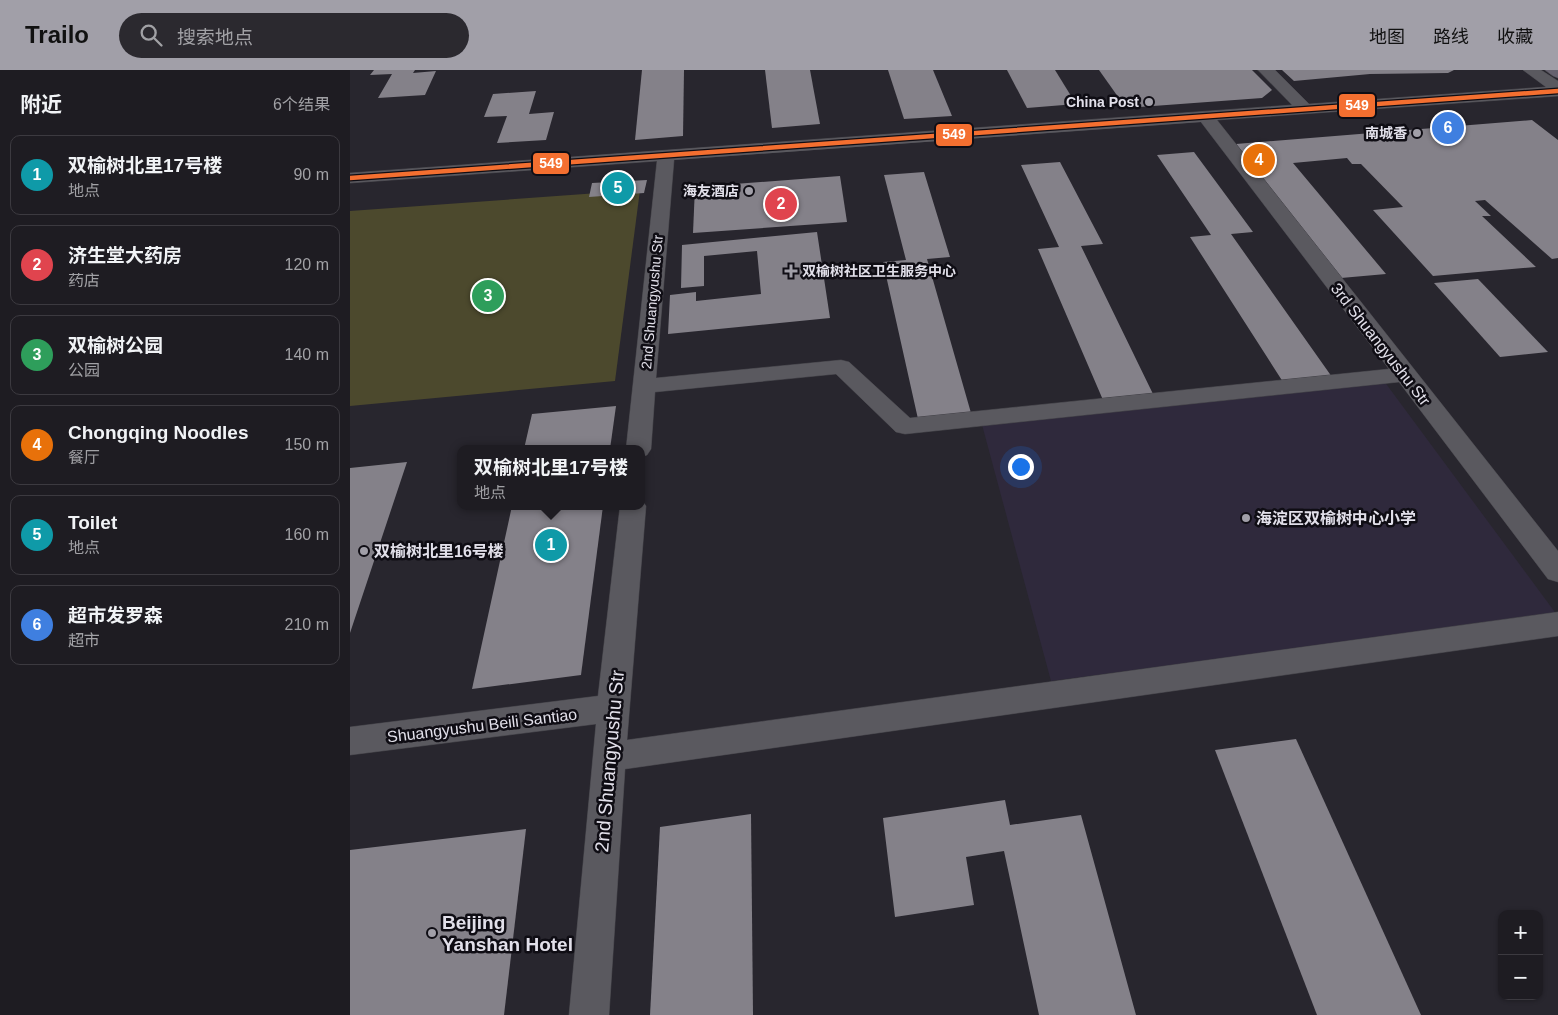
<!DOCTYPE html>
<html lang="zh">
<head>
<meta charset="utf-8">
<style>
  :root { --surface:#1e1c22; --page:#2b292f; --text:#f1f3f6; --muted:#a1a1a5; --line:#3c3a40; --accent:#a19fa8 }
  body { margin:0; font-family:Helvetica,"Noto Sans SC",sans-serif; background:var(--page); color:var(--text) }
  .controls { position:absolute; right:15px; bottom:15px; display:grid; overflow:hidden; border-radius:10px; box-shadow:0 1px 4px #0004 }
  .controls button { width:45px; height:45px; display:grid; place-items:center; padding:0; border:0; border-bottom:1px solid var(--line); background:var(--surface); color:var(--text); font:25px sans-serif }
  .you { position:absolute; left:670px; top:396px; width:18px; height:18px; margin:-12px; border:4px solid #fff; border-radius:50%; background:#1a73e8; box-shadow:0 0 0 8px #1a73e833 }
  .badge { display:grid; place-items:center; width:32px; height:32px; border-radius:50%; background:var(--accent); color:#fff; font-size:16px; font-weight:700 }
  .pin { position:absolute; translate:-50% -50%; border:2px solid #fff; box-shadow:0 1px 5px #0006 }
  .popup { position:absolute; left:107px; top:375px; width:188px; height:65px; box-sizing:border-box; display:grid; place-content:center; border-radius:10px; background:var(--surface); filter:drop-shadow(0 1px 4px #0005); font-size:16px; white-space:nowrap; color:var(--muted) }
  .popup b { font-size:19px; color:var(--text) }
  .popup::after { content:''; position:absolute; left:50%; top:100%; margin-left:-10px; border:10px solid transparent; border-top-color:var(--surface) }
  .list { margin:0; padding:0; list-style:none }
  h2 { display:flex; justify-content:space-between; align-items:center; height:65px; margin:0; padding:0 20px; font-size:21px }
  h2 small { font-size:16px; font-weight:400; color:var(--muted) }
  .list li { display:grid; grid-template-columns:32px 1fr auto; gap:15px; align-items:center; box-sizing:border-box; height:80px; margin:0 10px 10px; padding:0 10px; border:1px solid var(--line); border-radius:10px }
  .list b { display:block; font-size:19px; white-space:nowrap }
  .list p { margin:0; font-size:16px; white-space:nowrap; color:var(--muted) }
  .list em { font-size:16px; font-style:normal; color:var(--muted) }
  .icon { flex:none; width:28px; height:28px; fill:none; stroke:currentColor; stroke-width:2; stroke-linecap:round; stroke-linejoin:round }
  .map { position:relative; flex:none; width:1208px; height:945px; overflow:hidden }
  header { display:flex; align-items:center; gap:30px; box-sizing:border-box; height:70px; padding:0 25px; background:var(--accent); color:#111 }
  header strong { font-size:24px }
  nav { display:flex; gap:28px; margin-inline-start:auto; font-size:18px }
  .search { width:350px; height:45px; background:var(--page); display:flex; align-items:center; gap:12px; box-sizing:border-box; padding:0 18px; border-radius:28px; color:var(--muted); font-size:19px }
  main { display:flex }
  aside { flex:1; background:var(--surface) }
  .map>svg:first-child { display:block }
</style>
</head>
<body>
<header>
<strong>Trailo</strong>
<div class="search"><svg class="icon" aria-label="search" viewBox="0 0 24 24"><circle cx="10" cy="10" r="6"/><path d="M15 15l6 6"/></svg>搜索地点</div>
<nav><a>地图</a><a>路线</a><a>收藏</a></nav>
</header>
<main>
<aside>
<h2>附近<small>6个结果</small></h2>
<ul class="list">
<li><span class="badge" style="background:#0f9aa8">1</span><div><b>双榆树北里17号楼</b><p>地点</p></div><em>90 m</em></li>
<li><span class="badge" style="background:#e0444e">2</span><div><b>济生堂大药房</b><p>药店</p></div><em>120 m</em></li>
<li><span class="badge" style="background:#2e9e5b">3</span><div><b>双榆树公园</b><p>公园</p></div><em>140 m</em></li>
<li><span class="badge" style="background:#e8710a">4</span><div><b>Chongqing Noodles</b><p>餐厅</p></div><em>150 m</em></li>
<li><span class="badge" style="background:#0f9aa8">5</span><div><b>Toilet</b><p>地点</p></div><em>160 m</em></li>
<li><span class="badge" style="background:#3f7fe0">6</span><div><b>超市发罗森</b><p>超市</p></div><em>210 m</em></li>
</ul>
</aside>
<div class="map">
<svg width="1208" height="945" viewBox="0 0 1208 945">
  <rect width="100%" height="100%" fill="#28262e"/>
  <path fill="#2f293c" d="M 1034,311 L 1207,545 L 701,611 L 631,351 Z"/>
  <path fill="#4c492d" d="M 290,120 L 265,311 L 0,336 L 0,141 Z"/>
  <g fill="#848189">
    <path d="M 24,0 L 65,0 L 63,3 L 86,1 L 75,25 L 28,28 L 42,4 L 20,5 Z"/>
    <path d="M 292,0 L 334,0 L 333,66 L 285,70 Z"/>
    <path d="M 415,0 L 460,0 L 470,54 L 422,58 Z"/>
    <path d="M 538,0 L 583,0 L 602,46 L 554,49 Z"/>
    <path d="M 657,0 L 705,0 L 726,34 L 677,38 Z"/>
    <path d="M 749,0 L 902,0 L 922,20 L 912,28 L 776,38 Z"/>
    <path d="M 932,0 L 1104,0 L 1098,3 L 1020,4 L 944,11 Z"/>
    <path d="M 186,21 L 179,44 L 204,42 L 196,70 L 147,73 L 157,46 L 134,47 L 143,24 Z"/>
    <path d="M 1182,50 L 1208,70 L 1208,188 L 1202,189 L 1135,130 L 1125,131 L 1141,146 L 1132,146 L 1186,197 L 1083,206 L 1023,140 L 1053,137 L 1011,94 L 1002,94 L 997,88 L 943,93 L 1036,204 L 991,208 L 886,74 Z"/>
    <path d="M 844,82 L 903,162 L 881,164 L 982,307 L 933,312 L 840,167 L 861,165 L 807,85 Z"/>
    <path d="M 710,92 L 753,174 L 731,176 L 803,324 L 753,330 L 688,179 L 709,177 L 671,95 Z"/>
    <path d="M 574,102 L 600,187 L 577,189 L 621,343 L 568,349 L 533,192 L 556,190 L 534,105 Z"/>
    <path d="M 490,106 L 497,152 L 343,163 L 345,117 Z"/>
    <path d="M 297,110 L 294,123 L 239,127 L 242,113 Z"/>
    <path d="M 467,162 L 480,248 L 318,264 L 320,225 L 346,222 L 346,231 L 411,224 L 407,181 L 354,186 L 354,216 L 331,218 L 332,175 Z"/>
    <path d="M 1128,209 L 1198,282 L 1150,287 L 1084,213 Z"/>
    <path d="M 266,336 L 260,379 L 174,379 L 182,344 Z"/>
    <path d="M 57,392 L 0,563 L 0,398 Z"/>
    <path d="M 162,436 L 253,436 L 231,605 L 122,619 Z"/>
    <path d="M 946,669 L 1071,945 L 967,945 L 865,680 Z"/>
    <path d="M 655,730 L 660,755 L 731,745 L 786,945 L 689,945 L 654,781 L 616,787 L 624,835 L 545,847 L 533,748 Z"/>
    <path d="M 401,744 L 403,945 L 300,945 L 310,757 Z"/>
    <path d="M 176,759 L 154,945 L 0,945 L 0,780 Z"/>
  </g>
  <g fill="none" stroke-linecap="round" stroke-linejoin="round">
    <defs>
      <g id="minor">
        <path d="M 908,0 L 925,0 L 959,34 L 1196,17 L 1173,0 L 1191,0 L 1208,11 L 1208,26 L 867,50 L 1208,481 L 1208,512 L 1198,509 L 1049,312 L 555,364 L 546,362 L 486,304 L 305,322 L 301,379 L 297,385 L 291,387 L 291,379 L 276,379 L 307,91 L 0,113 L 0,103 L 942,35 ZM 851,52 L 1039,299 L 560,348 L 499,292 L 491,290 L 306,308 L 324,90 Z"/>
        <path d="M 291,429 L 296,436 L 277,670 L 1208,542 L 1208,566 L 275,699 L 259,945 L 219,945 L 246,654 L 0,685 L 0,657 L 248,626 L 270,436 L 291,436 Z"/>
      </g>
      <path id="highway" d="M 1195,0 L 1208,0 L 1208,8 L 1203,6 Z"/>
    </defs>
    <use href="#minor" stroke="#434248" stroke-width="1"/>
    <use href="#highway" stroke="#434248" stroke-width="1"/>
    <use href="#minor" fill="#5a595f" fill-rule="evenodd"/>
    <use href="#highway" fill="#67626f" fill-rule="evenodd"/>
    <defs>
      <path id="bus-1" d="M 0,108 L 1208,21"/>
    </defs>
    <use href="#bus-1" stroke="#0f0d14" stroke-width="7"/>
    <use href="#bus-1" stroke="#f46f30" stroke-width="4.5"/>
  </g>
  <g fill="#a19fa8" stroke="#0f0d14" stroke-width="2">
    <circle cx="799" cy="32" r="5"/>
    <circle cx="1067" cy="63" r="5"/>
    <circle cx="399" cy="121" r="5"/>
    <path d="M438.5 193.5h5v5h5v5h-5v5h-5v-5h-5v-5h5z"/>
    <circle cx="896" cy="448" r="5"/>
    <circle cx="14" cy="481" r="5"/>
    <circle cx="82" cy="863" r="5"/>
  </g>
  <g text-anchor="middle" stroke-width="5" stroke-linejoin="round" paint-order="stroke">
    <g font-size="14" font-weight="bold" fill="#e2e0ea" stroke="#0f0d14" text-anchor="end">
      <text x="789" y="37">China Post</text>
      <text x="1057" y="68">南城香</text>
      <text x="389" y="126">海友酒店</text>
      <text x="452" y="206" text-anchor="start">双榆树社区卫生服务中心</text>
    </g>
    <g font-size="14" fill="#e2e0ea" stroke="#0f0d14">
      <text transform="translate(302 232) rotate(-85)" y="5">2nd Shuangyushu Str</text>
    </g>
    <g font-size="16" fill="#e2e0ea" stroke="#0f0d14">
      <text transform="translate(1031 274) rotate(52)" y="6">3rd Shuangyushu Str</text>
      <text transform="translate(132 655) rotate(-7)" y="6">Shuangyushu Beili Santiao</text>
    </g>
    <g font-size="16" font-weight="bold" fill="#e2e0ea" stroke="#0f0d14" text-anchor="start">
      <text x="906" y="454">海淀区双榆树中心小学</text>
      <text x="24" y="487">双榆树北里16号楼</text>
    </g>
    <g font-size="19" fill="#e2e0ea" stroke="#0f0d14">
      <text transform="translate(259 691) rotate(-85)" y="7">2nd Shuangyushu Str</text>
    </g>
    <g font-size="19" font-weight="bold" fill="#e2e0ea" stroke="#0f0d14" text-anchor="start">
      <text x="92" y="859">Beijing<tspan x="92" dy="22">Yanshan Hotel</tspan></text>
    </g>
  </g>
  <g stroke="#0f0d14" stroke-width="2">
    <rect x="988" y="23" width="38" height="25" rx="5" fill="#f46f30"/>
    <rect x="585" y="53" width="38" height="24" rx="5" fill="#f46f30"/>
    <rect x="182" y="82" width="38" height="23" rx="5" fill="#f46f30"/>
  </g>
  <g font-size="14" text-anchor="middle" font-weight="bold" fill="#fff">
    <text x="1007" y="40">549</text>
    <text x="604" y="69">549</text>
    <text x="201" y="98">549</text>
  </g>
</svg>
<div class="controls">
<button>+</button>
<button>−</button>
</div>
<div class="you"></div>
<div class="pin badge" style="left:201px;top:475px;background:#0f9aa8">1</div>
<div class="popup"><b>双榆树北里17号楼</b>地点</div>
<div class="pin badge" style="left:431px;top:134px;background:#e0444e">2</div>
<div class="pin badge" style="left:138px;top:226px;background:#2e9e5b">3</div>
<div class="pin badge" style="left:909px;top:90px;background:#e8710a">4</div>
<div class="pin badge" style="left:268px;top:118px;background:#0f9aa8">5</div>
<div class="pin badge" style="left:1098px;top:58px;background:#3f7fe0">6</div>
</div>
</main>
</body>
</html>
